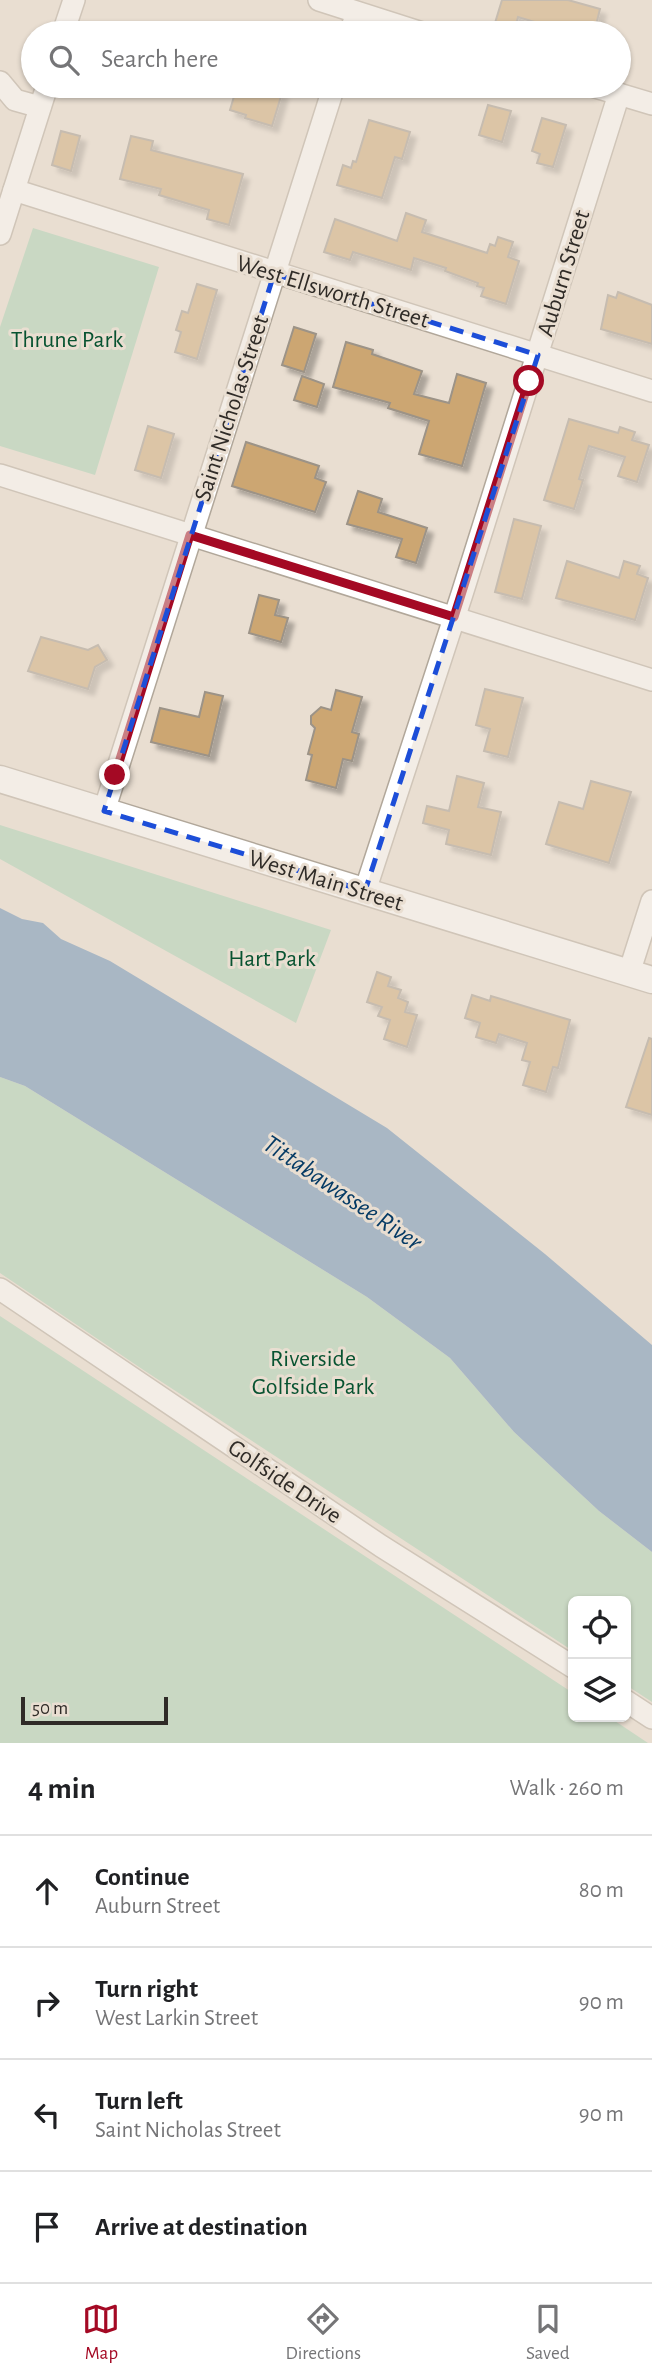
<!DOCTYPE html>
<html lang="en">
<head>
<meta charset="utf-8">
<style>
  :root { --surface:#fff; --page:#f6f6f6; --text:#202124; --muted:#757577; --line:#e0e0e0; --accent:#a40924 }
  body { margin:0; font-family:"Alegreya Sans",sans-serif; background:var(--page); color:var(--text) }
  .controls { position:absolute; right:21px; bottom:21px; display:grid; overflow:hidden; border-radius:10px; box-shadow:0 2px 5px #0004 }
  .controls button { width:63px; height:63px; display:grid; place-items:center; padding:0; border:0; border-bottom:2px solid var(--line); background:var(--surface); color:var(--text); font:35px sans-serif }
  .scale { position:absolute; left:21px; bottom:18px; width:147px; box-sizing:border-box; padding-left:7px; border:4px solid #2f2b27; border-top:0; font-size:19px; line-height:24px; white-space:nowrap; color:#2f2b27; -webkit-text-stroke:5px #e9ded1; paint-order:stroke }
  .stop { position:absolute; width:21px; height:21px; margin:-16px; border:5px solid #a40924; border-radius:50%; background:#fff }
  .stop.end { background:#a40924; border-color:#fff; box-shadow:0 2px 7px #0008 }
  .list { margin:0; padding:0; list-style:none }
  h2 { display:flex; justify-content:space-between; align-items:center; height:91px; margin:0; padding:0 28px; font-size:30px }
  h2 small { font-size:23px; font-weight:400; color:var(--muted) }
  .list li { display:grid; grid-template-columns:46px 1fr auto; gap:21px; align-items:center; box-sizing:border-box; height:112px; padding:0 28px; border-top:2px solid var(--line) }
  .list b { display:block; font-size:26px; white-space:nowrap }
  .list p { margin:0; font-size:23px; white-space:nowrap; color:var(--muted) }
  .list em { font-size:23px; font-style:normal; color:var(--muted) }
  .icon { flex:none; width:38px; height:38px; fill:none; stroke:currentColor; stroke-width:2; stroke-linecap:round; stroke-linejoin:round }
  .map { position:relative; flex:none; width:652px; height:1743px; overflow:hidden }
  .search { position:absolute; background:var(--surface); box-shadow:0 2px 5px #0004; left:21px; right:21px; top:21px; height:77px; display:flex; align-items:center; gap:18px; box-sizing:border-box; padding:0 24px; border-radius:38px; color:var(--muted); font-size:26px }
  .sheet { height:539px; background:var(--surface) }
  nav { display:flex; justify-content:space-around; align-items:center; box-sizing:border-box; height:98px; border-top:2px solid var(--line); background:var(--surface); font-size:19px; color:var(--muted) }
  nav a { display:grid; justify-items:center; gap:4px }
  nav .on { color:var(--accent) }
  .map>svg:first-child { display:block }
</style>
</head>
<body>
<div class="map">
<svg width="652" height="1743" viewBox="0 0 652 1743">
  <defs>
    <filter id="shadow"><feDropShadow dx="6" dy="6" stdDeviation="2" flood-color="#0004"/></filter>
  </defs>
  <rect width="100%" height="100%" fill="#e9ded1"/>
  <g fill="#a2d0b2">
    <path d="M 33,228 L 159,267 L 95,475 L 0,446 L 0,327 Z"/>
    <path d="M 0,825 L 331,930 L 296,1023 L 0,859 Z"/>
    <path d="M 0,1077 L 25,1086 L 367,1297 L 450,1358 L 514,1432 L 599,1511 L 652,1552 L 652,1702 L 626,1685 L 626,1601 L 573,1601 L 573,1651 L 145,1371 L 0,1273 Z"/>
    <path d="M 0,1316 L 573,1693 L 573,1717 L 609,1717 L 648,1743 L 0,1743 Z"/>
  </g>
  <path fill="#5c88b4" d="M 0,908 L 22,919 L 43,923 L 61,939 L 110,961 L 387,1128 L 545,1254 L 652,1345 L 652,1552 L 599,1511 L 514,1432 L 450,1358 L 367,1297 L 25,1086 L 0,1077 Z"/>
  <g fill="#cca672" stroke="#9c9387" stroke-width="2" filter="url(#shadow)">
    <path d="M 502,0 L 568,0 L 600,9 L 594,33 L 571,33 L 518,17 L 515,28 L 495,23 Z"/>
    <path d="M 258,86 L 282,93 L 272,126 L 245,118 L 246,115 L 230,110 L 235,93 L 242,94 L 243,89 L 256,93 Z"/>
    <path d="M 488,105 L 511,111 L 502,142 L 479,135 Z"/>
    <path d="M 542,118 L 566,125 L 553,167 L 537,163 L 540,154 L 532,151 Z"/>
    <path d="M 369,120 L 410,132 L 402,159 L 395,157 L 382,198 L 337,185 L 343,165 L 351,168 L 353,161 L 356,162 Z"/>
    <path d="M 61,131 L 80,136 L 71,171 L 52,165 Z"/>
    <path d="M 131,136 L 153,141 L 151,150 L 243,174 L 229,225 L 207,219 L 209,210 L 159,195 L 161,189 L 120,179 Z"/>
    <path d="M 406,213 L 426,220 L 422,232 L 487,253 L 490,244 L 495,246 L 498,237 L 513,242 L 508,257 L 519,261 L 506,304 L 481,296 L 484,288 L 477,286 L 478,283 L 445,271 L 446,268 L 414,258 L 411,270 L 353,252 L 350,260 L 324,252 L 335,219 L 397,241 Z"/>
    <path d="M 197,284 L 217,290 L 197,359 L 175,352 L 181,332 L 176,330 L 182,311 L 188,313 Z"/>
    <path d="M 618,292 L 652,305 L 652,344 L 601,329 L 608,295 L 616,298 Z"/>
    <path d="M 294,327 L 316,334 L 304,372 L 282,365 Z"/>
    <path d="M 346,342 L 373,350 L 372,354 L 422,371 L 414,394 L 449,403 L 457,374 L 486,383 L 462,466 L 419,454 L 429,421 L 388,408 L 390,403 L 333,387 Z"/>
    <path d="M 302,376 L 324,384 L 317,407 L 294,400 Z"/>
    <path d="M 569,419 L 618,433 L 620,427 L 635,432 L 632,440 L 649,445 L 637,482 L 618,476 L 625,457 L 589,446 L 579,479 L 583,480 L 574,509 L 544,500 Z"/>
    <path d="M 148,426 L 174,434 L 161,478 L 135,470 Z"/>
    <path d="M 246,442 L 319,466 L 315,478 L 326,482 L 315,512 L 232,486 Z"/>
    <path d="M 358,491 L 382,499 L 378,512 L 427,528 L 416,563 L 396,557 L 402,539 L 347,524 Z"/>
    <path d="M 514,519 L 541,526 L 522,599 L 495,592 Z"/>
    <path d="M 567,561 L 619,578 L 624,561 L 640,566 L 637,574 L 648,578 L 635,620 L 556,598 Z"/>
    <path d="M 259,595 L 279,600 L 275,615 L 288,618 L 281,642 L 249,633 Z"/>
    <path d="M 41,637 L 88,650 L 98,645 L 107,660 L 95,667 L 88,689 L 28,671 Z"/>
    <path d="M 485,689 L 523,698 L 508,757 L 484,751 L 490,729 L 476,725 Z"/>
    <path d="M 336,690 L 362,697 L 352,732 L 359,734 L 352,761 L 343,759 L 336,788 L 306,780 L 312,755 L 308,754 L 315,728 L 311,724 L 311,716 L 321,707 L 331,710 Z"/>
    <path d="M 205,692 L 223,696 L 209,756 L 151,742 L 160,708 L 199,717 Z"/>
    <path d="M 457,776 L 484,783 L 478,807 L 501,812 L 491,855 L 446,844 L 449,830 L 423,823 L 427,806 L 449,811 Z"/>
    <path d="M 591,781 L 631,792 L 609,863 L 546,844 L 559,802 L 583,809 Z"/>
    <path d="M 377,972 L 391,977 L 388,986 L 401,990 L 398,998 L 408,1002 L 405,1012 L 417,1015 L 407,1047 L 384,1039 L 390,1020 L 378,1016 L 382,1007 L 367,1002 Z"/>
    <path d="M 472,995 L 490,1001 L 491,996 L 570,1020 L 558,1068 L 553,1067 L 546,1092 L 523,1085 L 530,1062 L 522,1060 L 527,1043 L 499,1034 L 496,1043 L 476,1037 L 480,1023 L 465,1018 Z"/>
    <path d="M 649,1038 L 652,1039 L 652,1115 L 626,1107 Z"/>
  </g>
  <g fill="none" stroke-linecap="round" stroke-linejoin="round">
    <defs>
      <g id="minor">
        <path d="M 319,0 L 422,33"/>
        <path d="M 63,33 L 74,0"/>
        <path d="M 350,33 L 357,13"/>
        <path d="M 0,82 L 15,100 L 40,107"/>
        <path d="M 592,86 L 652,104"/>
        <path d="M 14,190 L 652,391"/>
        <path d="M 0,234 L 47,86"/>
        <path d="M 0,475 L 652,680"/>
        <path d="M 104,811 L 334,86"/>
        <path d="M 365,891 L 462,594 L 619,94"/>
        <path d="M 629,973 L 652,901"/>
        <path d="M 0,1289 L 381,1546 L 573,1667"/>
        <path d="M 626,1701 L 652,1718"/>
      </g>
      <path id="tertiary" d="M 0,779 L 652,980"/>
    </defs>
    <use href="#minor" stroke="#b1a79a" stroke-width="24"/>
    <use href="#tertiary" stroke="#b1a79a" stroke-width="29"/>
    <use href="#minor" stroke="#fff" stroke-width="21"/>
    <use href="#tertiary" stroke="#fff" stroke-width="26"/>
  </g>
  <g fill="none" stroke-linecap="round" stroke-linejoin="round">
    <path stroke="#a40924" stroke-width="9" d="M 115,775 L 190,535 L 454,617 L 529,381"/>
  </g>
  <path d="M0 0H652V1743H0ZM 274,274 L 538,355 L 365,891 L 104,811 Z" fill="#e9ded1" fill-opacity=".55" fill-rule="evenodd"/>
  <path fill="none" stroke="#1d4ed8" stroke-width="5" stroke-dasharray="14 9" stroke-linejoin="round" d="M 274,274 L 538,355 L 365,891 L 104,811 Z"/>
  <g text-anchor="middle" stroke-width="6" stroke-linejoin="round" paint-order="stroke">
    <g font-size="24" fill="#2f2b27" stroke="#e9ded1">
      <text transform="translate(563 273) rotate(-73)" y="8">Auburn Street</text>
      <text transform="translate(333 291) rotate(17)" y="8">West Ellsworth Street</text>
      <text transform="translate(231 408) rotate(-72)" y="8">Saint Nicholas Street</text>
      <text transform="translate(326 880) rotate(17)" y="8">West Main Street</text>
      <text transform="translate(285 1481) rotate(34)" y="8">Golfside Drive</text>
    </g>
    <g font-size="24" fill="#085331" stroke="#e9ded1">
      <text x="67" y="347">Thrune Park</text>
      <text x="272" y="966">Hart Park</text>
      <text x="313" y="1366">Riverside<tspan x="313" dy="28">Golfside Park</tspan></text>
    </g>
    <g font-size="26" font-style="italic" fill="#063b65" stroke="#e9ded1">
      <text transform="translate(343 1192) rotate(34)" y="9">Tittabawassee River</text>
    </g>
  </g>
</svg>
<div class="controls">
<button><svg class="icon" aria-label="locate" viewBox="0 0 24 24"><circle cx="12" cy="12" r="6"/><path d="M12 2v4M12 18v4M2 12h4M18 12h4"/></svg></button>
<button><svg class="icon" aria-label="layers" viewBox="0 0 24 24"><path d="M12 4l9 5-9 5-9-5zM3 14l9 5 9-5"/></svg></button>
</div>
<div class="scale">50 m</div>
<div class="stop" style="left:529px;top:381px"></div>
<div class="stop end" style="left:115px;top:775px"></div>
<div class="search"><svg class="icon" aria-label="search" viewBox="0 0 24 24"><circle cx="10" cy="10" r="6"/><path d="M15 15l6 6"/></svg>Search here</div>
</div>
<section class="sheet">
<h2>4 min<small>Walk · 260 m</small></h2>
<ul class="list">
<li><svg class="icon" aria-label="ahead" viewBox="0 0 24 24"><path d="M12 20V5M6 11l6-6 6 6"/></svg><div><b>Continue</b><p>Auburn Street</p></div><em>80 m</em></li>
<li><svg class="icon" aria-label="right" viewBox="0 0 24 24"><path d="M7 20v-9h11M14 6l5 5-5 5"/></svg><div><b>Turn right</b><p>West Larkin Street</p></div><em>90 m</em></li>
<li><svg class="icon" aria-label="left" viewBox="0 0 24 24"><path d="M17 20v-9H6M10 6l-5 5 5 5"/></svg><div><b>Turn left</b><p>Saint Nicholas Street</p></div><em>90 m</em></li>
<li><svg class="icon" aria-label="arrive" viewBox="0 0 24 24"><path d="M6 21V4h12l-3 4 3 4H6"/></svg><div><b>Arrive at destination</b></div></li>
</ul>
</section>
<nav>
<a class="on"><svg class="icon" aria-label="map" viewBox="0 0 24 24"><path d="M3 6l6-2 6 2 6-2v14l-6 2-6-2-6 2zM9 4v14M15 6v14"/></svg>Map</a>
<a><svg class="icon" aria-label="directions" viewBox="0 0 24 24"><path d="M12 3l9 9-9 9-9-9zM9 14v-3h6M13 9l2 2-2 2"/></svg>Directions</a>
<a><svg class="icon" aria-label="saved" viewBox="0 0 24 24"><path d="M7 4h10v16l-5-4-5 4z"/></svg>Saved</a>
</nav>
</body>
</html>
